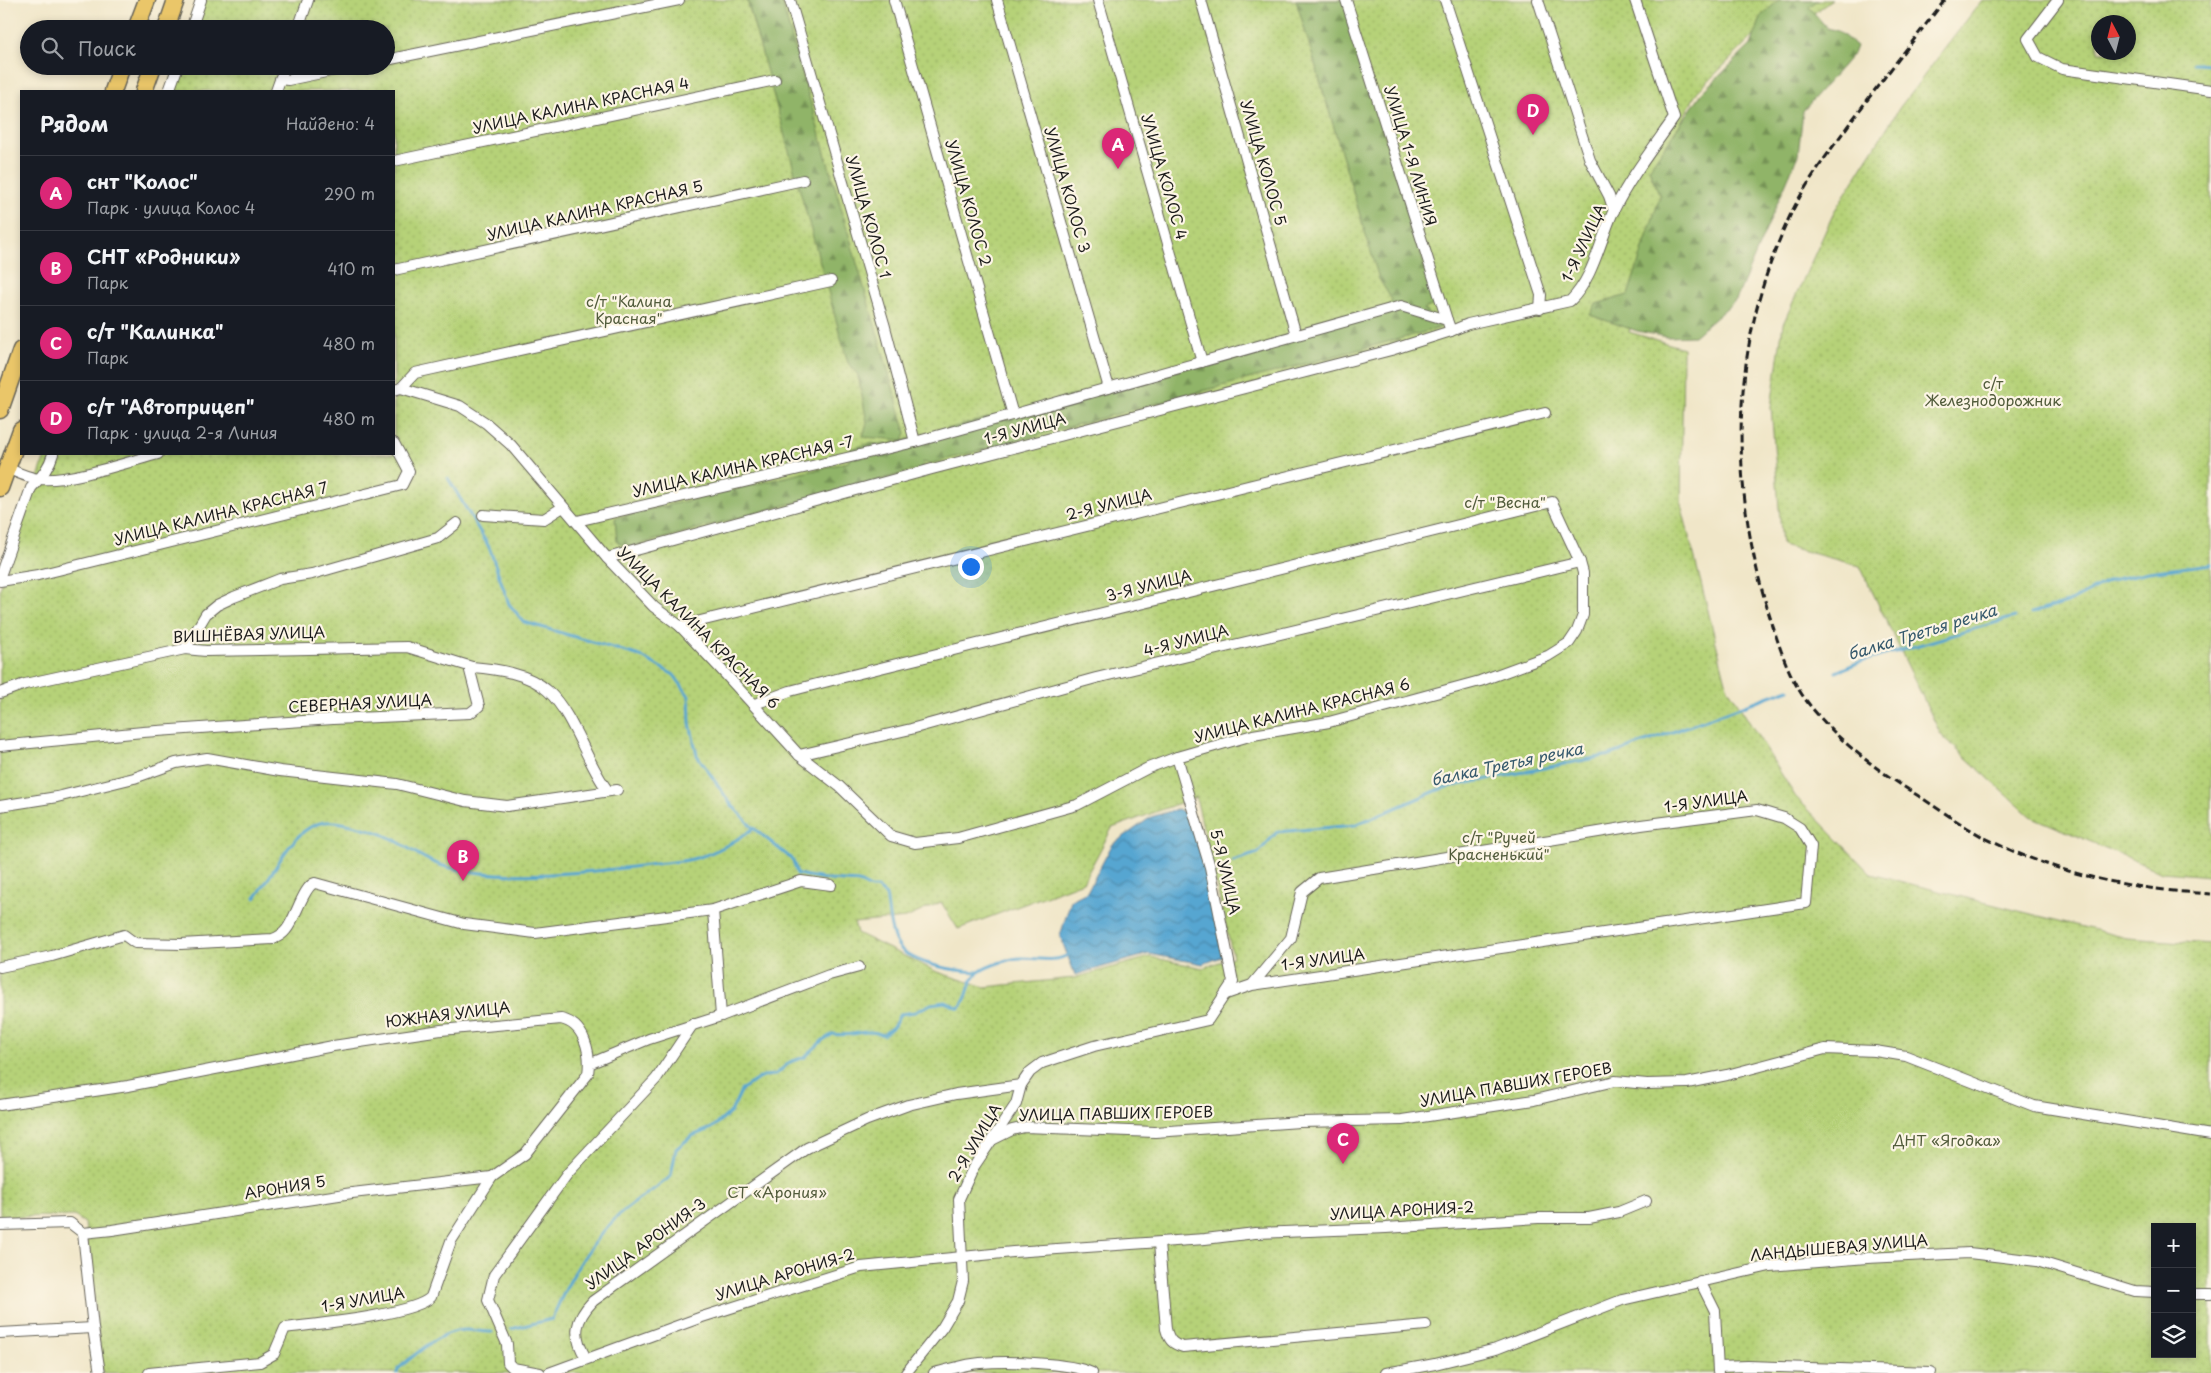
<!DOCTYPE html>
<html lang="ru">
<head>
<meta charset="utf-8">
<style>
  :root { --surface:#171b24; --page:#20242c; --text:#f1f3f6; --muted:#9ea1a6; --line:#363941; --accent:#db2777 }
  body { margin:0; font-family:"Playpen Sans",sans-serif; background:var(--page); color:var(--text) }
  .controls { position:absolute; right:15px; bottom:15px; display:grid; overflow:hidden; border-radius:0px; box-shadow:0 2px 8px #0003 }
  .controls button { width:45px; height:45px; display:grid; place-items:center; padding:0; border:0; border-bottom:1px solid var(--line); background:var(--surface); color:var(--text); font:25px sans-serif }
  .compass { position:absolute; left:2091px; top:15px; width:45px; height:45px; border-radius:50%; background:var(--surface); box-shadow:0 2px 8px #0003; rotate:353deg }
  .you { position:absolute; left:970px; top:566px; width:18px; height:18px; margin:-12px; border:4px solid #fff; border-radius:50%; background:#1a73e8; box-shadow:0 0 0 8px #1a73e833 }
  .badge { display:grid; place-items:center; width:32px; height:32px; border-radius:50%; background:var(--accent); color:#fff; font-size:16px; font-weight:700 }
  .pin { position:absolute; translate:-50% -41px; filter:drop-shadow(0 1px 2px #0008) }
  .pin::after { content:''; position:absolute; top:26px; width:18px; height:15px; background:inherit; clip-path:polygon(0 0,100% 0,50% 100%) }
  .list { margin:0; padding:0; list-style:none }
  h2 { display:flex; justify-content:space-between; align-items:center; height:65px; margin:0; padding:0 20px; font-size:21px }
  h2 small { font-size:16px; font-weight:400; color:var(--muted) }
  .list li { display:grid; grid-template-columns:32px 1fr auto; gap:15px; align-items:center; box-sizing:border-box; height:75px; padding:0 20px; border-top:1px solid var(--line) }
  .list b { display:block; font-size:19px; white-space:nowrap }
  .list p { margin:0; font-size:16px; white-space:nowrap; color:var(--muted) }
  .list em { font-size:16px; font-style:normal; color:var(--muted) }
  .icon { flex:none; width:28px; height:28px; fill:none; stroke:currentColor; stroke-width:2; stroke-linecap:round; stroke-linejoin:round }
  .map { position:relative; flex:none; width:2211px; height:1373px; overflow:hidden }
  .search { position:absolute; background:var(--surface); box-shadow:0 2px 8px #0003; left:20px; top:20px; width:375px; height:55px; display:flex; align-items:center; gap:12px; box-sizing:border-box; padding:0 18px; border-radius:28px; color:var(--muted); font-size:19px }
  .panel { position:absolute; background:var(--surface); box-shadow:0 2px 8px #0003; left:20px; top:90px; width:375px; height:365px; border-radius:0px }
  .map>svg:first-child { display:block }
</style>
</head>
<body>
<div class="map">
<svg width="2211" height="1373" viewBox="0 0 2211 1373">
  <defs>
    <pattern id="grass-dots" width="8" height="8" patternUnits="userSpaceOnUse" patternTransform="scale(1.25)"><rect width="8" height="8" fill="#b6d278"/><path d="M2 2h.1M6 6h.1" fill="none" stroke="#9cb467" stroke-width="1.8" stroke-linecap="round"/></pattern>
    <pattern id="forest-firs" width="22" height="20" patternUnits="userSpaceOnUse" patternTransform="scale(1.25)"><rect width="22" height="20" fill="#90b468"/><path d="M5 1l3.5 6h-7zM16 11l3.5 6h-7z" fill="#759255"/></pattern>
    <pattern id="water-waves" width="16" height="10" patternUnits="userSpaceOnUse" patternTransform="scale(1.25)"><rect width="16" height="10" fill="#57a6d1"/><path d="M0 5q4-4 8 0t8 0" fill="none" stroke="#4786a9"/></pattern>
  </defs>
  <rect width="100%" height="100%" fill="#fcf5e5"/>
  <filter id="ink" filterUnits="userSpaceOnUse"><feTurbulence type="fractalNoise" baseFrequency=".02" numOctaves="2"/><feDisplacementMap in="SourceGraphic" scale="10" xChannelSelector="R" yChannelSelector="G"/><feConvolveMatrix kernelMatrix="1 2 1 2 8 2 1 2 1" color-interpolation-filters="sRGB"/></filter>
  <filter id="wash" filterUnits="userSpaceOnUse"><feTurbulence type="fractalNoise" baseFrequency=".0096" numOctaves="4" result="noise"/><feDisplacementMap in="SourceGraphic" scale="20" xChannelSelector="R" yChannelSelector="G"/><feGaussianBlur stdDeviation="1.12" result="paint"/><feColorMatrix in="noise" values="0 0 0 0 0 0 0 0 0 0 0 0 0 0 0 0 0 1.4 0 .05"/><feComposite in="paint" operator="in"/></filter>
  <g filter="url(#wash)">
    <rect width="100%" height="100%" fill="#f0e6c8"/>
    <g fill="url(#grass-dots)" stroke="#69774a" fill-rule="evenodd">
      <path d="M 198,0 L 1832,0 L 1814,13 L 1773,17 L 1697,92 L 1651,178 L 1677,191 L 1629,332 L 1683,348 L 1681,504 L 1727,686 L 1795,796 L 1871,874 L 2127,938 L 2211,944 L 2211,1373 L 103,1373 L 85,1223 L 74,1216 L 0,1217 L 0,589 L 46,454 L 394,454 L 394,91 L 167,91 L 176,66 L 386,66 L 386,29 L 188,29 ZM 1196,797 L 1233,957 L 1203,968 L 1150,957 L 1074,978 L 985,987 L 937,972 L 857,933 L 854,923 L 906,918 L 941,902 L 958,929 L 1083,882 L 1112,828 ZM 2155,1227 L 2192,1227 L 2192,1354 L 2155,1354 Z"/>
      <path d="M 1982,0 L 2211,0 L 2211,876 L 2162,872 L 2030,816 L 1941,735 L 1860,566 L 1782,545 L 1771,407 L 1783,324 L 1835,210 L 1900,107 ZM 2098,22 L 2128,22 L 2128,52 L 2098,52 Z"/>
    </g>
    <g fill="url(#forest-firs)" stroke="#566842">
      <path d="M 747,0 L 781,0 L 906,433 L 903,440 L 863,437 L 867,422 L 858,375 L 848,363 Z"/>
      <path d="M 1296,0 L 1343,0 L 1436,304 L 1424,309 L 1439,322 L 1440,328 L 929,464 L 923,462 L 924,466 L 916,470 L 626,548 L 617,541 L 615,518 L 848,462 L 853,453 L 850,449 L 868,444 L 891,444 L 1387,311 L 1392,300 L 1379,279 Z"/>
      <path d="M 1779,0 L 1818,0 L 1809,7 L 1827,28 L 1838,31 L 1856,46 L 1853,54 L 1803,111 L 1798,155 L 1736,300 L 1694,336 L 1667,337 L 1637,331 L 1590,315 L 1596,304 L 1628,295 L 1660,196 L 1649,169 L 1702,93 L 1751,45 L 1762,15 Z"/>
    </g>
    <path fill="url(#water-waves)" stroke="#3a6176" d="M 1178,809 L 1190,816 L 1208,880 L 1224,956 L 1203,964 L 1149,954 L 1075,975 L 1060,936 L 1071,900 L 1087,892 L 1112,845 L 1151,817 Z"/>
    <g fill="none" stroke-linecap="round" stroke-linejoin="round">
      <g stroke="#57a6d1" stroke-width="3">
        <path d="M 2193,63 L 2211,64"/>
        <path d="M 448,478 L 489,547 L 509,604 L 524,622 L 640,656 L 674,675 L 689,696 L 690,723 L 697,755 L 730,803 L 751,826 L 793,860 L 797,874 L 830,880 L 859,882 L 871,888 L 877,888 L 886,895 C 889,911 889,935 900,948 C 915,965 957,971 978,972"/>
        <path d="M 2031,613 L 2067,603 L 2111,580 L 2148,572 L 2211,564"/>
        <path d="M 1836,672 L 1857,663 L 2015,617"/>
        <path d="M 1233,861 L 1258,853 L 1277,832 L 1355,825 L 1443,788 L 1610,755 L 1789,689"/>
        <path d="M 255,898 C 273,876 290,833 317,824 C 327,820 338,822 347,824 C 362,827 377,831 391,838 C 407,846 423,860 440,865 C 495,883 598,872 655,864 C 668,862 683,862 696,858 C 718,852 735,841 753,829"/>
        <path d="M 511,1329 L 552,1319 C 567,1283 587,1246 616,1218 C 632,1202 654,1191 671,1176 L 676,1149 L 692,1136 L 712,1128 L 731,1112 L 742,1089 L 763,1076 L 775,1075 L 790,1062 L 805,1057 L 823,1040 L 833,1034 C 851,1038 866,1027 883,1035 L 894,1026 L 900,1014 L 915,1012 L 931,1004 L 945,1002 L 959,1008 C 970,998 967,980 979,972 C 989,965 1009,959 1020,958 C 1036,957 1055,964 1069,954"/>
        <path d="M 397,1373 L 398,1369 C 415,1354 442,1330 465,1330 C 474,1330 483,1332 492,1332"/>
      </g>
    </g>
  </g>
  <g filter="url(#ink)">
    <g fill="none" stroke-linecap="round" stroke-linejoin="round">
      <defs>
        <g id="minor">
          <path d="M 790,0 L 885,327 L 915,442"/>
          <path d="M 894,0 L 1013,415"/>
          <path d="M 997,0 L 1109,388"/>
          <path d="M 1098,0 L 1202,362"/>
          <path d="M 1201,0 L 1296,335"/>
          <path d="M 1346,0 L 1447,320"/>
          <path d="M 1445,0 L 1541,295 L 1540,309"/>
          <path d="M 1538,0 L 1590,160 L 1609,196 L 1614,211"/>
          <path d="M 2058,0 L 2028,39 L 2038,57 L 2062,69 L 2211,90"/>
          <path d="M 191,29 L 201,0"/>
          <path d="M 298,29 L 308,0"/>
          <path d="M 386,60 L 679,0"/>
          <path d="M 280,79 L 288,80 L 355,66"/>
          <path d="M 169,91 L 178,66"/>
          <path d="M 276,91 L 285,66"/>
          <path d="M 394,161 L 775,80"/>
          <path d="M 394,270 L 803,180"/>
          <path d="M 401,388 L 460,406 L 486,423 L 511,445 L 607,558 L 654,607 L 680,626 L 718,666 L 799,755 L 839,786 L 891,836 L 915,843 L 958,838 L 1077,805 L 1148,768 L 1177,757 L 1253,735 L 1329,722 L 1480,681 L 1548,656 L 1569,643 L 1577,631 L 1583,615 L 1583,573 L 1580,562 L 1552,502 L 844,677 L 790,691 L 755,704"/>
          <path d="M 394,390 L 401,388 L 415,373 L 831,281"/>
          <path d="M 7,468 C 18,473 28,478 40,479 C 69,482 128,462 158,454"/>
          <path d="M 483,515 L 544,519 L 563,507"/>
          <path d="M 577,521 L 915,442 L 1401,306 L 1447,320 L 1451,331 L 1468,324 L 1570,301 C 1593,279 1600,241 1613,212 C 1629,179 1653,148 1674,118 L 1635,0"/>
          <path d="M 607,558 L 932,469 L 1391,350 L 1451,331"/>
          <path d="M 0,576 L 31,488 C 41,478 49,468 53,454"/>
          <path d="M 0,581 L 38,575 L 402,485 L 409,471 L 394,443"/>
          <path d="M 680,626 L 1545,413"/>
          <path d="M 185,649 L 206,614 L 217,605 L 234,597 L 280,579 L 312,574 L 438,538 L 457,523"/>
          <path d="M 0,693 L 25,684 L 185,649 L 206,651 L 407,647 L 472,667"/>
          <path d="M 0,746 L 143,732 L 333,719 L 470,713 L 479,706 L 470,671 L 472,667 C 496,669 529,673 548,691 C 574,715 586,762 608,791"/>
          <path d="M 799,755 L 911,729 L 1096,678 L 1580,562"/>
          <path d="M 0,806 L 57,797 L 134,778 L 176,763 L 207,758 L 280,771 L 397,784 L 465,801 L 507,806 L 617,790"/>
          <path d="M 713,910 L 721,1016"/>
          <path d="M 0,967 L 52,956 L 124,935 L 135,943 L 181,944 L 273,939 C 278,937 283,934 286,930 C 295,920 304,885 315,883 L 464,924 L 535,933 L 713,910 L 801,881 L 831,885"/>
          <path d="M 1226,994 L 1252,985 L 1806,903 L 1811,846 L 1800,828 L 1784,818 L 1757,810 L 1641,825 L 1319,878 L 1302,892 L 1291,938 L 1252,985"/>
          <path d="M 589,1064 L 649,1039 L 721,1016 L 829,975 L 859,967"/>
          <path d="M 0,1105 L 128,1086 L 333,1046 L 441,1030 L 561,1019 C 585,1024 591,1053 588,1074 L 525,1154 L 492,1177 L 451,1241 L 431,1297 C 414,1315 314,1324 285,1328 L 274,1354 L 260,1362 L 149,1373"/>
          <path d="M 992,1140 L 1012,1130 L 1025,1127 L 1155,1132 L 1300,1122 L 1402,1120 L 1534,1100 L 1615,1081 L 1647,1084 L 1687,1083 L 1727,1075 L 1825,1049 L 1875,1051 L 1906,1056 L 2034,1106 L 2211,1135"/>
          <path d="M 0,1225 L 70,1223 L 83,1233"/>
          <path d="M 83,1233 L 112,1230 L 352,1193 L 492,1177"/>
          <path d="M 83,1233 L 93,1328 L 100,1373"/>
          <path d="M 1159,1243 L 1166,1329 C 1169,1340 1172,1344 1183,1347 L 1426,1325"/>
          <path d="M 1700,1281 L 1715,1311 L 1718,1372"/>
          <path d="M 2192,1294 L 2211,1294"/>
          <path d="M 0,1333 L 93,1328"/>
          <path d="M 586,1358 C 572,1335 575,1320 593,1301 L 807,1148 L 867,1120 L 908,1105 L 956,1094 L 1021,1085"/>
          <path d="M 1718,1367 L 1748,1366 L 1931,1372"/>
          <path d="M 540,1373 L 513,1368 L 508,1363 L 507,1344 L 488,1300 L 494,1275 L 568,1173 L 656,1079 L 693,1024"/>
          <path d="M 549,1373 L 702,1317 L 861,1267 L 1013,1252 L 1205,1239 L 1255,1233 L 1386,1228 L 1538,1218 L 1589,1218 L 1619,1212 L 1646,1201"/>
          <path d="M 906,1373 L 942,1328 L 958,1301 L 963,1281 L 959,1199 L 973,1168 L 1016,1104 L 1021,1085 L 1030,1072 L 1042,1063 L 1094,1046 L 1208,1020 L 1233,982 L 1210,867 L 1177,757"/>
          <path d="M 934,1373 C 949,1370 965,1364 980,1363 C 1007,1361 1069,1362 1092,1373"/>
          <path d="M 1386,1373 L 1435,1364 L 1496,1349 L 1622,1300 L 1770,1266 L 1867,1258 L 1969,1253 L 2037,1261 L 2135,1291 L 2155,1292"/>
        </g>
        <g id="primary">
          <path d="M 136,29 L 147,0"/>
          <path d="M 166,29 L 176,0"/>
          <path d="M 113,91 L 122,66"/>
          <path d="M 144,91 L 153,66"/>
          <path d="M 0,410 L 21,350"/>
          <path d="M 0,488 L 21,430"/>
        </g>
      </defs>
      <use href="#minor" stroke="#666358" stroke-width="12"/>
      <use href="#primary" stroke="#666358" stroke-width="19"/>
      <use href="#minor" stroke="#fff" stroke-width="10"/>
      <use href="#primary" stroke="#eac669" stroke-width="16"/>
      <path stroke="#1c1c1c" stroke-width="3" stroke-dasharray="8 4" stroke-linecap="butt" d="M 1945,0 C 1912,42 1879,84 1847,127 C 1824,159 1800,191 1785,227 C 1730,350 1729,486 1769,614 C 1778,642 1787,674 1805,699 C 1836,740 1874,768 1917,795 C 1939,809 1961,825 1985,838 C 2058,875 2130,889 2211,894"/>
    </g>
  </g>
  <g text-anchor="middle" stroke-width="4.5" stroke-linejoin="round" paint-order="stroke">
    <g font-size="15" fill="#1c1c1c" stroke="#fcf5e5">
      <text transform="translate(581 106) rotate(-12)" y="5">УЛИЦА КАЛИНА КРАСНАЯ 4</text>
      <text transform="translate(1410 156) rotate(73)" y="5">УЛИЦА 1-Я ЛИНИЯ</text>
      <text transform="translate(1263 163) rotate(74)" y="5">УЛИЦА КОЛОС 5</text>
      <text transform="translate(1164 177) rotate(74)" y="5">УЛИЦА КОЛОС 4</text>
      <text transform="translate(1067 190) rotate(74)" y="5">УЛИЦА КОЛОС 3</text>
      <text transform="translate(968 203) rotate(74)" y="5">УЛИЦА КОЛОС 2</text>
      <text transform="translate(595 211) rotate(-13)" y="5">УЛИЦА КАЛИНА КРАСНАЯ 5</text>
      <text transform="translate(868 217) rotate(74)" y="5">УЛИЦА КОЛОС 1</text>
      <text transform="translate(1584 243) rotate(-65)" y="5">1-Я УЛИЦА</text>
      <text transform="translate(1025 429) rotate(-15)" y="5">1-Я УЛИЦА</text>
      <text transform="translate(743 467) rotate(-13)" y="5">УЛИЦА КАЛИНА КРАСНАЯ -7</text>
      <text transform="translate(1109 505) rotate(-14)" y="5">2-Я УЛИЦА</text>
      <text transform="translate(221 514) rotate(-14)" y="5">УЛИЦА КАЛИНА КРАСНАЯ 7</text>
      <text transform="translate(1149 586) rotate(-14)" y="5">3-Я УЛИЦА</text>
      <text transform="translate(698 628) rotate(45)" y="5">УЛИЦА КАЛИНА КРАСНАЯ 6</text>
      <text transform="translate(249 635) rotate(-2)" y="5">ВИШНЁВАЯ УЛИЦА</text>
      <text transform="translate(1186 641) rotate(-14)" y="5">4-Я УЛИЦА</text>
      <text transform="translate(360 704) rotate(-3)" y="5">СЕВЕРНАЯ УЛИЦА</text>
      <text transform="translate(1302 711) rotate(-14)" y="5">УЛИЦА КАЛИНА КРАСНАЯ 6</text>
      <text transform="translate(1706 802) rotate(-8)" y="5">1-Я УЛИЦА</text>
      <text transform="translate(1225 872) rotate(77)" y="5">5-Я УЛИЦА</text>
      <text transform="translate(1323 960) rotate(-8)" y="5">1-Я УЛИЦА</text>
      <text transform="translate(448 1015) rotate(-7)" y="5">ЮЖНАЯ УЛИЦА</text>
      <text transform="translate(1516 1085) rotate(-10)" y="5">УЛИЦА ПАВШИХ ГЕРОЕВ</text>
      <text transform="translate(1116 1114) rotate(-1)" y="5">УЛИЦА ПАВШИХ ГЕРОЕВ</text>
      <text transform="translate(975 1143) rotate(-59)" y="5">2-Я УЛИЦА</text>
      <text transform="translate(285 1188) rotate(-9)" y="5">АРОНИЯ 5</text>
      <text transform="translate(1402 1211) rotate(-3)" y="5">УЛИЦА АРОНИЯ-2</text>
      <text transform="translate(646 1244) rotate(-36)" y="5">УЛИЦА АРОНИЯ-3</text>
      <text transform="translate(1839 1248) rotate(-5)" y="5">ЛАНДЫШЕВАЯ УЛИЦА</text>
      <text transform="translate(785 1275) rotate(-17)" y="5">УЛИЦА АРОНИЯ-2</text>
      <text transform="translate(363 1300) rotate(-10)" y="5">1-Я УЛИЦА</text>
    </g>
    <g font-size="15" fill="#525c3c" stroke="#fcf5e5">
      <text x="629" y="307">с/т "Калина<tspan x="629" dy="17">Красная"</tspan></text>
      <text x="1993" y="389">с/т<tspan x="1993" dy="17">Железнодорожник</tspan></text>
      <text x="1505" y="508">с/т "Весна"</text>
      <text x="1499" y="843">с/т "Ручей<tspan x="1499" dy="17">Красненький"</tspan></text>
      <text x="1947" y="1146">ДНТ «Ягодка»</text>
      <text x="777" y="1198">СТ «Арония»</text>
    </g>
    <g font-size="16" font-style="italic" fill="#375a6d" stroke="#fcf5e5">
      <text transform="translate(1922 632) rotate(-17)" y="6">балка Третья речка</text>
      <text transform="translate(1507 764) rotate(-12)" y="6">балка Третья речка</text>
    </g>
  </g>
</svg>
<div class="controls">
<button>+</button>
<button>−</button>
<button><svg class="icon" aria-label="layers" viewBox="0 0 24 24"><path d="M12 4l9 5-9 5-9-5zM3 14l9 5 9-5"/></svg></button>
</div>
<svg class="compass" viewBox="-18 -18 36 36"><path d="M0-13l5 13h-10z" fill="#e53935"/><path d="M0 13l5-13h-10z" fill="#9ea1a6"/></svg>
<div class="you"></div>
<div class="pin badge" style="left:1118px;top:169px">A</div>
<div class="pin badge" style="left:463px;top:881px">B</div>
<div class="pin badge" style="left:1343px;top:1164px">C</div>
<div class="pin badge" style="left:1533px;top:135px">D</div>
<div class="search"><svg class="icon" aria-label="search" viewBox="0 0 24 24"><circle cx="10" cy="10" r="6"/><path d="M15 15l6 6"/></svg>Поиск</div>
<section class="panel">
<h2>Рядом<small>Найдено: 4</small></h2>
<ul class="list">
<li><span class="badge">A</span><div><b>снт &quot;Колос&quot;</b><p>Парк · улица Колос 4</p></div><em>290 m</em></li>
<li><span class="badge">B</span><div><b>СНТ «Родники»</b><p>Парк</p></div><em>410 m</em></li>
<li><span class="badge">C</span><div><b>с/т &quot;Калинка&quot;</b><p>Парк</p></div><em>480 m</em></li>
<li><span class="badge">D</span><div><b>с/т &quot;Автоприцеп&quot;</b><p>Парк · улица 2-я Линия</p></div><em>480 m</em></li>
</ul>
</section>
</div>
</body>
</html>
